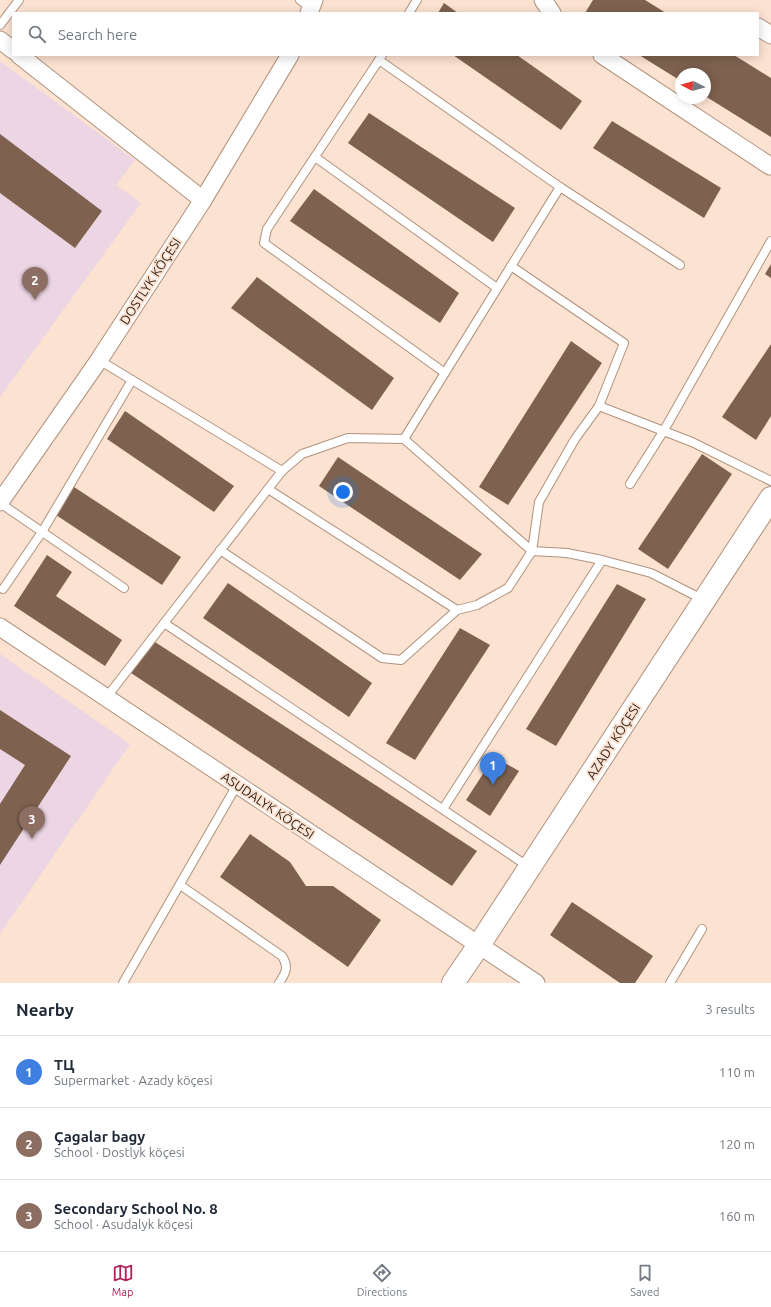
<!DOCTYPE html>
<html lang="en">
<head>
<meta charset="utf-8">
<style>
  :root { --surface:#fff; --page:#f2f2f3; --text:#1f2937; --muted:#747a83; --line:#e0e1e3; --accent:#b02259 }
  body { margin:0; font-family:Ubuntu,sans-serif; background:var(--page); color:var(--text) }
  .compass { position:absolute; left:675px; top:68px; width:36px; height:36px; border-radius:50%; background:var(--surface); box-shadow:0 2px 10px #0003; rotate:276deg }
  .you { position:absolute; left:343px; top:492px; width:14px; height:14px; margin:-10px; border:3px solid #fff; border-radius:50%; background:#1a73e8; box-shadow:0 0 0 6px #1a73e833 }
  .badge { display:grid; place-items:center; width:26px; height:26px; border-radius:50%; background:var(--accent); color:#fff; font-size:13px; font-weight:700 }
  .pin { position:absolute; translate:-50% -33px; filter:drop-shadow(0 1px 2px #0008) }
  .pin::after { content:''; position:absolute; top:21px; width:14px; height:12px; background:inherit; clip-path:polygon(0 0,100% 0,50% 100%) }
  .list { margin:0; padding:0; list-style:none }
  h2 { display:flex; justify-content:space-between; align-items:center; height:52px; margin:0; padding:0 16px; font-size:17px }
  h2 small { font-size:13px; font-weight:400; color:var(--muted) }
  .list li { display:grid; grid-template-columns:26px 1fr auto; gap:12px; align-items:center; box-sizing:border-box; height:72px; padding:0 16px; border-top:1px solid var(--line) }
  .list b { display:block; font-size:15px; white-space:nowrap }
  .list p { margin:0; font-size:13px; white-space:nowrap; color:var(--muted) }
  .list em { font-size:13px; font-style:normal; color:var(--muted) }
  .icon { flex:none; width:22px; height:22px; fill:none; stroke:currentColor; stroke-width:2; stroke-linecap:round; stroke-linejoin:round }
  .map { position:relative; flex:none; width:771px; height:983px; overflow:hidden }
  .search { position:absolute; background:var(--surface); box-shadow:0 2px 10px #0003; left:12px; right:12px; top:12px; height:44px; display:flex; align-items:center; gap:10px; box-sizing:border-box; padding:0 14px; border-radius:0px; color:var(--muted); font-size:15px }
  .sheet { height:268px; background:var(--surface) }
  nav { display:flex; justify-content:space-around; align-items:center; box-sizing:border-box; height:56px; border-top:1px solid var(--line); background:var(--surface); font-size:11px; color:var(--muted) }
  nav a { display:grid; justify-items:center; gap:2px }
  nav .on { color:var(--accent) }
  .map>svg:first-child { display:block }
</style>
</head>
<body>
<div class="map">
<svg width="771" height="983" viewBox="0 0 771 983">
  <rect width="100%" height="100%" fill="#fce2d1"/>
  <g fill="#ecd6e4">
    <path d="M 0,61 L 135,160 L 116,185 L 141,203 L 0,397 Z"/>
    <path d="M 0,654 L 130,744 L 0,934 Z"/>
  </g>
  <g fill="#7e624f">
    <path d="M 593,0 L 645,0 L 666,13 L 585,13 Z"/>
    <path d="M 444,3 L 458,13 L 438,13 Z"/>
    <path d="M 453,55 L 517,55 L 582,101 L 561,130 Z"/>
    <path d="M 639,55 L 734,55 L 771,78 L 771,137 L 705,96 L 705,74 L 681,74 L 681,81 Z"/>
    <path d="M 369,113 L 515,208 L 493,242 L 348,143 Z"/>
    <path d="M 612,121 L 721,188 L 704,218 L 593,148 Z"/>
    <path d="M 0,134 L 102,211 L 75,248 L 0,193 Z"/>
    <path d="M 314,189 L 459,293 L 440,323 L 290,221 Z"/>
    <path d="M 771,264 L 771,278 L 765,274 Z"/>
    <path d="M 257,277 L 394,378 L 372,410 L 231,308 Z"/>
    <path d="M 571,341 L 602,363 L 508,505 L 479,487 Z"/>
    <path d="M 771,344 L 771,416 L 756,440 L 722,417 Z"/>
    <path d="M 125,411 L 234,486 L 214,512 L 107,439 Z"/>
    <path d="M 702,454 L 732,474 L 668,569 L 638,549 Z"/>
    <path d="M 338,457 L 482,554 L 460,580 L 319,486 Z"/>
    <path d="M 74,487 L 181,557 L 162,585 L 56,515 Z"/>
    <path d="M 47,555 L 72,572 L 56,596 L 122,640 L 105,666 L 14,606 Z"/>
    <path d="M 228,583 L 372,683 L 349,717 L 203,618 Z"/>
    <path d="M 617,584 L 646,599 L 556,746 L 526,729 Z"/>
    <path d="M 460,628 L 490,645 L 415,760 L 386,743 Z"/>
    <path d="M 155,642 L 477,851 L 452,886 L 131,673 Z"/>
    <path d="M 0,710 L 71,756 L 0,865 L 0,804 L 25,765 L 0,749 Z"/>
    <path d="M 494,757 L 519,771 L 490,816 L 466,800 Z"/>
    <path d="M 250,834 L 290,862 L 306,886 L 333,886 L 381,920 L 348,967 L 220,877 Z"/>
    <path d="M 572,902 L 653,956 L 635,983 L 620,983 L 550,935 Z"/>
  </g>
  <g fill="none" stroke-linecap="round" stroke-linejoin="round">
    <defs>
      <g id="lane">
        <path d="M 300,0 L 311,8"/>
        <path d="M 409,13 L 417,0"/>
        <path d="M 0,25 L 19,0"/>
        <path d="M 379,60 L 267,229 L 264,243 L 445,373"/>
        <path d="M 315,157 L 497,288"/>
        <path d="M 560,187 L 680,265"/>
        <path d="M 511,266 L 624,343 L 599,406"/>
        <path d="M 99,360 L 282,471 L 302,454 L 348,438 L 404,439 L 560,187 L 379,60 L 382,55"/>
        <path d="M 404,439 L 532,551"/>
        <path d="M 630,484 L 663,432 L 771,241"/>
        <path d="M 268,489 L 457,610"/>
        <path d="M 0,503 L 124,588"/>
        <path d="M 220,550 L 382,658 L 401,660 L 457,610 L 477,605 L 508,588 L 532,551 L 567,553 L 602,560 L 651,573 L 704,600"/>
        <path d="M 532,551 L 539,502 L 575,439 L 599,406 L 692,442 L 771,481"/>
        <path d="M 3,589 L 42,532 L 132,380"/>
        <path d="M 164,623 L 529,867"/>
        <path d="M 106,698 L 282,471"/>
        <path d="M 443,809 L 602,560"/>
        <path d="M 180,885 L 282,956 C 289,967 286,973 279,983"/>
        <path d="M 123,983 L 237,785"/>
        <path d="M 670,983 L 702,929"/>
      </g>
      <g id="street">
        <path d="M 543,0 L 552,13"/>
        <path d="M 309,13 L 314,0"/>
        <path d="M 758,27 L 771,35"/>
        <path d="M 0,40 L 13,50"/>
        <path d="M 19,55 L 203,200"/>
        <path d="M 602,55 L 770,166"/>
        <path d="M 0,502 L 99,360 L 203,200 L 290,55"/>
        <path d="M 0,627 L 536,983"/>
      </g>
      <path id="secondary" d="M 453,983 L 479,945 L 771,498"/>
    </defs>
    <use href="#lane" stroke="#b0927e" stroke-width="10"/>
    <use href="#street" stroke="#b0927e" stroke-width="19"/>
    <use href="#secondary" stroke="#b0927e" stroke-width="24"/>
    <use href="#lane" stroke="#fff" stroke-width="8"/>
    <use href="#street" stroke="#fff" stroke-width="17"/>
    <use href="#secondary" stroke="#fff" stroke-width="22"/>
  </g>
  <g text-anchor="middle" stroke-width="4" stroke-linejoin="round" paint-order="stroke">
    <g font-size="13" fill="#31251d" stroke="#fce2d1">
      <text transform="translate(150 281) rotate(-57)" y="5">DOSTLYK KÖÇESI</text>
      <text transform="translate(613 741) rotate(-57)" y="5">AZADY KÖÇESI</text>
      <text transform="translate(268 805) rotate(34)" y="5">ASUDALYK KÖÇESI</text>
    </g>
  </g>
</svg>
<svg class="compass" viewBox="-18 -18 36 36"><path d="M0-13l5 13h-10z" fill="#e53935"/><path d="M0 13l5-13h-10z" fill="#747a83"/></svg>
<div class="you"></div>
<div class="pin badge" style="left:493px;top:785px;background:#3f7fe0">1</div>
<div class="pin badge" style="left:35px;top:300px;background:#8d6e63">2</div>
<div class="pin badge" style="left:32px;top:839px;background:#8d6e63">3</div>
<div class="search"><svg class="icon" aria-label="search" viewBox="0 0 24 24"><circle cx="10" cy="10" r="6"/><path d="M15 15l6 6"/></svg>Search here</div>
</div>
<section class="sheet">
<h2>Nearby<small>3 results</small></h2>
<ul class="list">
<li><span class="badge" style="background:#3f7fe0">1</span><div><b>ТЦ</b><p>Supermarket · Azady köçesi</p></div><em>110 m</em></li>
<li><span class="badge" style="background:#8d6e63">2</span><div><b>Çagalar bagy</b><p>School · Dostlyk köçesi</p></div><em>120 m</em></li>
<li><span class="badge" style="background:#8d6e63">3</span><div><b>Secondary School No. 8</b><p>School · Asudalyk köçesi</p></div><em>160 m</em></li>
</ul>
</section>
<nav>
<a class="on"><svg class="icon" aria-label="map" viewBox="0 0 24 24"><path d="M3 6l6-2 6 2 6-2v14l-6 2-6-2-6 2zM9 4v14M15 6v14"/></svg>Map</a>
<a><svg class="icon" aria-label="directions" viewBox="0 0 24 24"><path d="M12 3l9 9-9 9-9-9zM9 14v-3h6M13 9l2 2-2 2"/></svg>Directions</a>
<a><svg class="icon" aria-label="saved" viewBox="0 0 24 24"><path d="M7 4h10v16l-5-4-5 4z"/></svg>Saved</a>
</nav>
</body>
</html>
